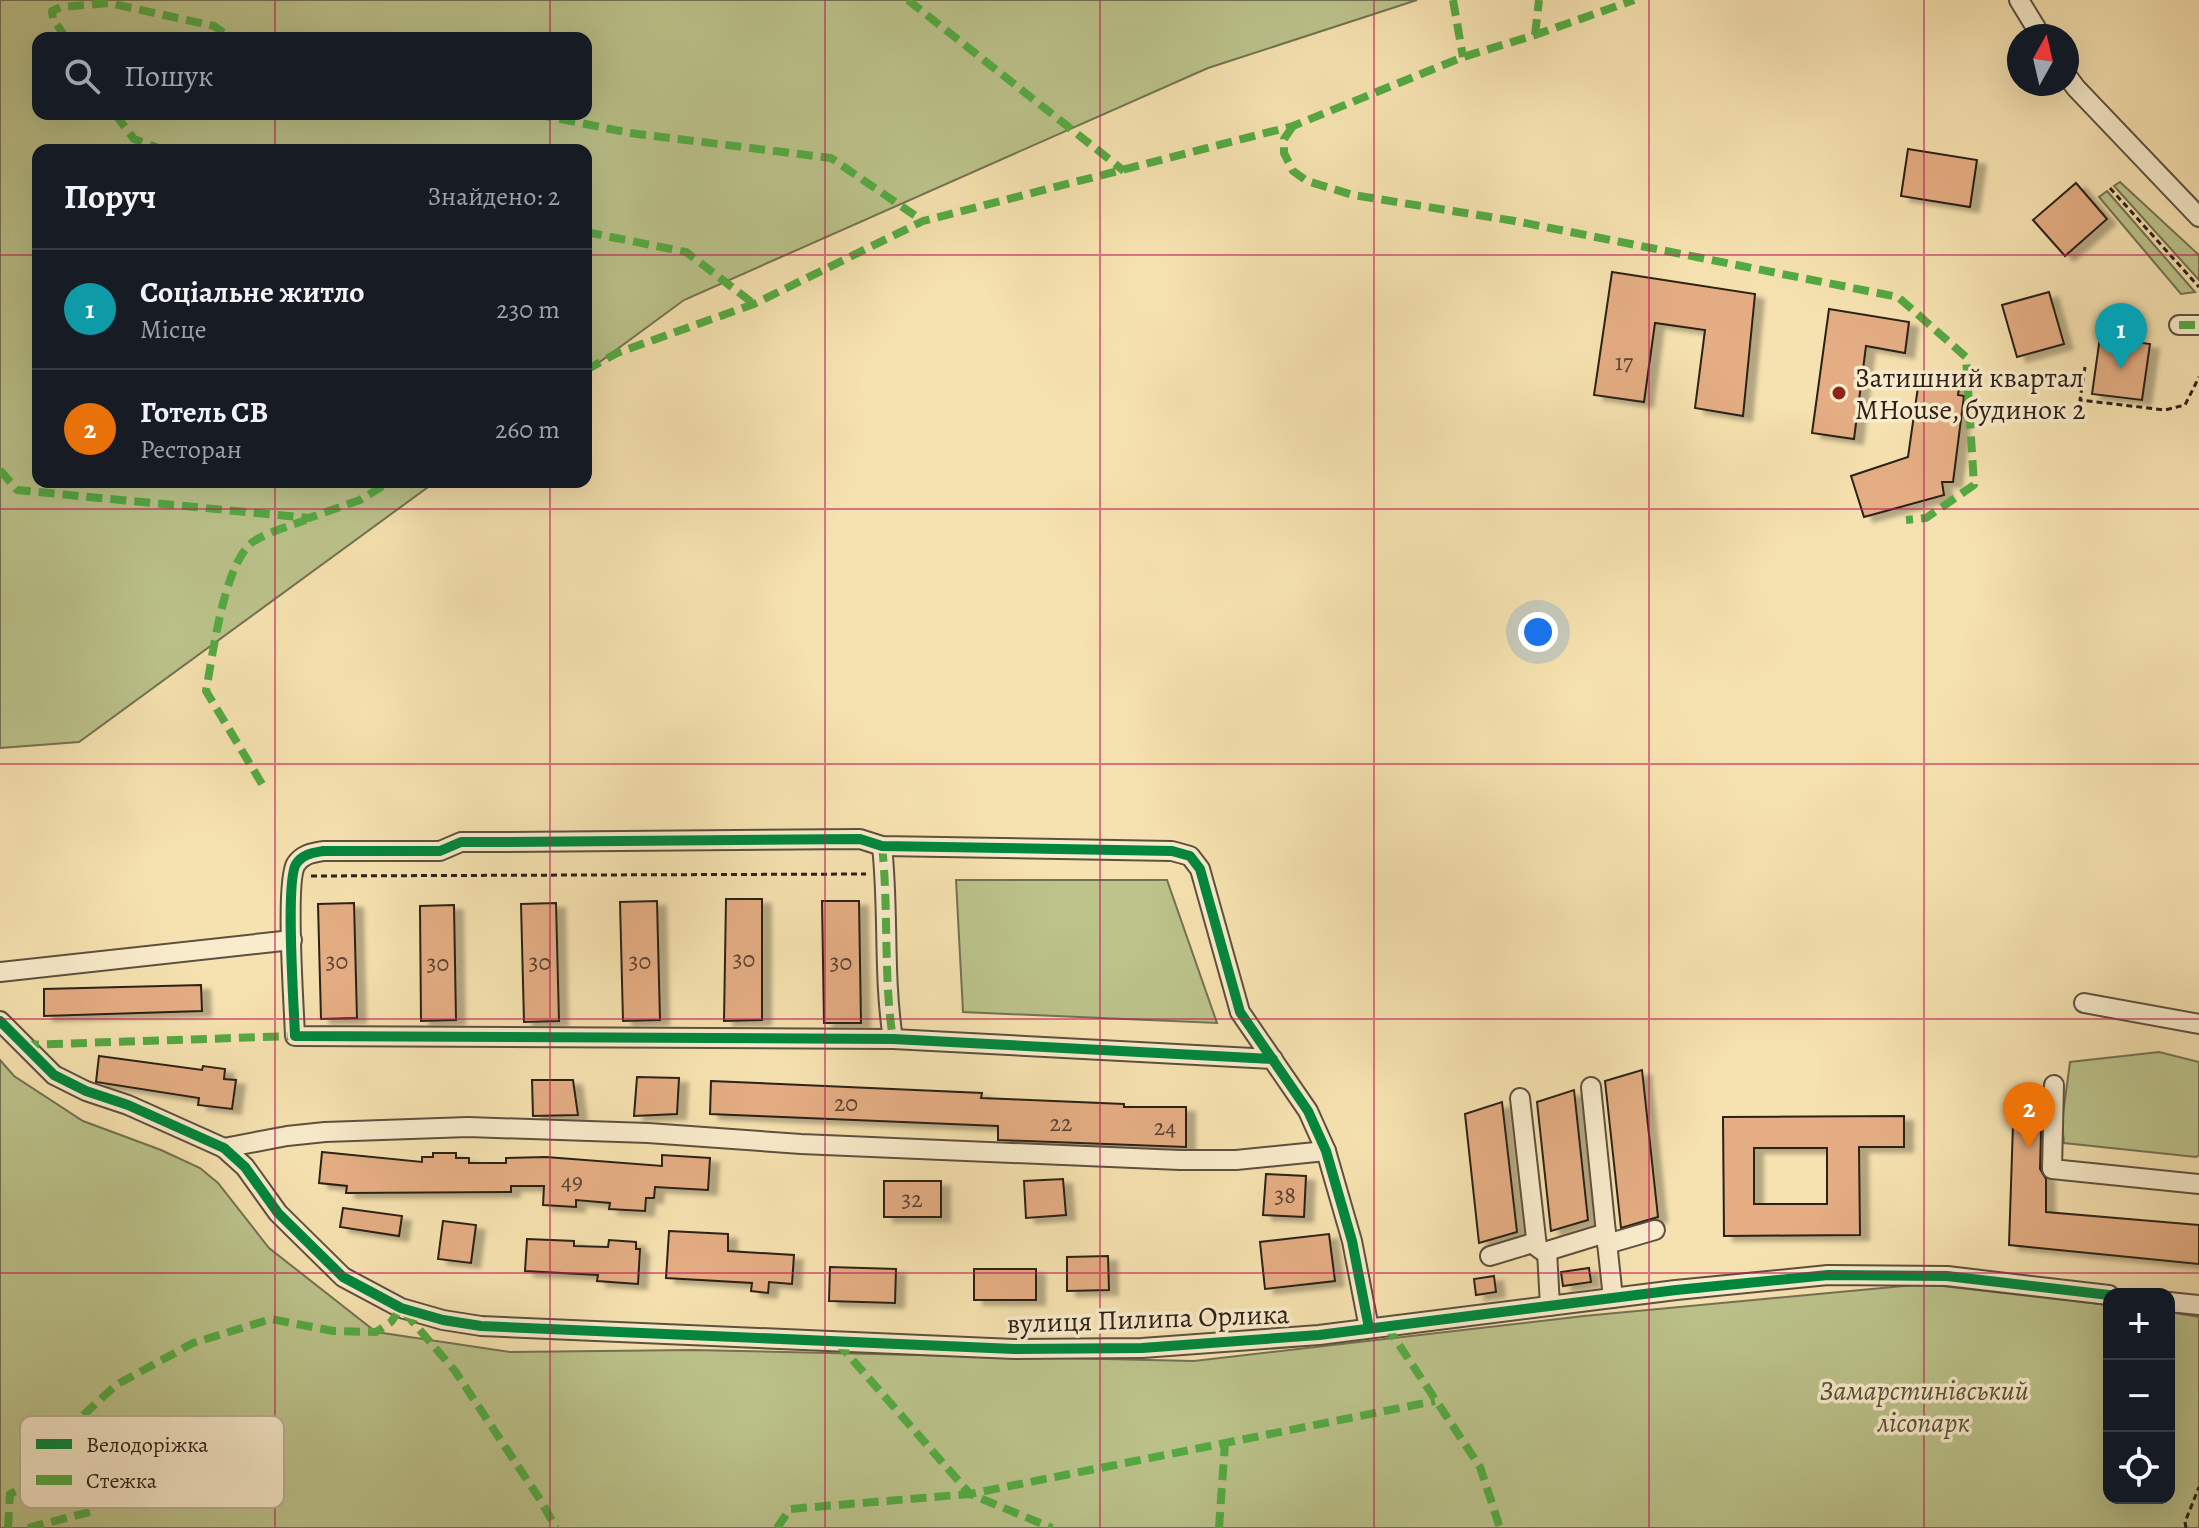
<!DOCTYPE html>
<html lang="uk">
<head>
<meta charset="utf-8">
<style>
  :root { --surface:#171b24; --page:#20242c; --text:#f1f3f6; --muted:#9ea1a6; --line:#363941; --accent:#0f766e }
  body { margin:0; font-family:Alegreya,serif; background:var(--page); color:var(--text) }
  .controls { position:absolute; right:24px; bottom:24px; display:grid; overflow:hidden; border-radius:16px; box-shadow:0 8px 32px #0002 }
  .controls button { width:72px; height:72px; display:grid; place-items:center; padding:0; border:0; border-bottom:2px solid var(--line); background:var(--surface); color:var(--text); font:40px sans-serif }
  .compass { position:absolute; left:2007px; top:24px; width:72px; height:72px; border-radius:50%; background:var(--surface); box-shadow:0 8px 32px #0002; rotate:8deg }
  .you { position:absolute; left:1538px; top:632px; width:28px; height:28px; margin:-20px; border:6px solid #fff; border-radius:50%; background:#1a73e8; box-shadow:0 0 0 12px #1a73e833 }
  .badge { display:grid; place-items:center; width:52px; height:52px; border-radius:50%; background:var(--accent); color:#fff; font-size:26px; font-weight:700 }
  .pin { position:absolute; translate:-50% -66px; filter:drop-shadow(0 2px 4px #0008) }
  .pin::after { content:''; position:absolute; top:42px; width:28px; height:24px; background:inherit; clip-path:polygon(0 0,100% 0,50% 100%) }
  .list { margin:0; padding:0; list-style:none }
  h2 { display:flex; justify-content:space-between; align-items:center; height:104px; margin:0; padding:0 32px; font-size:34px }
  h2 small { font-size:26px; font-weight:400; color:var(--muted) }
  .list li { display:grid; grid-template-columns:52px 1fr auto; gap:24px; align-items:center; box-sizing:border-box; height:120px; padding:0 32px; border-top:2px solid var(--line) }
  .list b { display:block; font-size:30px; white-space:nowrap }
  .list p { margin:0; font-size:26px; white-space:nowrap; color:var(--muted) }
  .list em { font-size:26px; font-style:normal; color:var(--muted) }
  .icon { flex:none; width:44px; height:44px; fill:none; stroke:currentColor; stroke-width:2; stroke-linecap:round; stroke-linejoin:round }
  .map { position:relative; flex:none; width:2199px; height:1528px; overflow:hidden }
  .search { position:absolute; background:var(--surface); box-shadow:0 8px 32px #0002; left:32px; top:32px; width:560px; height:88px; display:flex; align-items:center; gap:20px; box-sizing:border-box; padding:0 28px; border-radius:16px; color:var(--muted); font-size:30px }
  .panel { position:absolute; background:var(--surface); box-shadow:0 8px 32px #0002; left:32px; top:144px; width:560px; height:344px; border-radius:16px }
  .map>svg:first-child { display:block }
</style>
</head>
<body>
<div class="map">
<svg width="2199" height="1528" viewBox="0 0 2199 1528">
  <defs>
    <filter id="shadow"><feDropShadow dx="9" dy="5" stdDeviation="2" flood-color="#0004"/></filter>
  </defs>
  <rect width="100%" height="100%" fill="#f6e2b0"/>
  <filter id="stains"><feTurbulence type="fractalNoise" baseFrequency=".0025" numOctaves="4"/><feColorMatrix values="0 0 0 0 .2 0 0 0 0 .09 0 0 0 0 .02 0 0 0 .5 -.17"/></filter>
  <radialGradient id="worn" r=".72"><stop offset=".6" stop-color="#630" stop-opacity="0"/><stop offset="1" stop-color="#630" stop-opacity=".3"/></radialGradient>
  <g fill="#bcc38b" stroke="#747252" stroke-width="2" fill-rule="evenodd">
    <path d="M 0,0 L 1417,0 L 1208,68 L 684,300 L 586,372 L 586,150 L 38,150 L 38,482 L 435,482 L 79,742 L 0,748 ZM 38,38 L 586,38 L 586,114 L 38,114 Z"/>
    <path d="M 2120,182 L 2199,255 L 2199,280 L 2114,186 Z"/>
    <path d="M 2107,191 L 2195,292 L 2181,294 L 2099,197 Z"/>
    <path d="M 956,880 L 1167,880 L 1217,1023 L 963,1012 Z"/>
    <path d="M 2159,1052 L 2199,1062 L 2199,1155 L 2196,1157 L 2064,1143 L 2062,1122 L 2070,1062 Z"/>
    <path d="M 0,1060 L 14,1076 L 83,1121 L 161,1150 L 200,1168 L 218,1183 L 269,1248 L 376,1332 L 510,1352 L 692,1350 L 1194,1361 L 1584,1316 L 1925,1284 L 2109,1305 L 2109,1498 L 2169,1498 L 2169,1312 L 2199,1317 L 2199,1528 L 0,1528 Z"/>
  </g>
  <g fill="#e5ad83" stroke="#2c2019" stroke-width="2" fill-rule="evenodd" filter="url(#shadow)">
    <path d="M 1908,149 L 1977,160 L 1970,207 L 1901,196 Z"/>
    <path d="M 2076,183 L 2107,219 L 2065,256 L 2033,220 Z"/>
    <path d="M 1612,272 L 1755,294 L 1743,416 L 1695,408 L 1705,330 L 1655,323 L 1644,402 L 1594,395 Z"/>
    <path d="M 2049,292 L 2064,344 L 2017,357 L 2002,305 Z"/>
    <path d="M 1829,309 L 1909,322 L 1905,353 L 1866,346 L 1854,439 L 1812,433 Z"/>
    <path d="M 2100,337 L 2150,344 L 2142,400 L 2092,394 Z"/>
    <path d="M 1920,373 L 1960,380 L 1958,395 L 1964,396 L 1953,482 L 1942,482 L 1944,495 L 1864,517 L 1851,476 L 1908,457 Z"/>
    <path d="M 726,899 L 762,899 L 762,1020 L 724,1021 Z"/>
    <path d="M 657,901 L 660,1020 L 623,1021 L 620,902 Z"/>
    <path d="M 822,901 L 859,901 L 861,1023 L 824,1023 Z"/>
    <path d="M 354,903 L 357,1018 L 321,1019 L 318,904 Z"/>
    <path d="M 556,903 L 559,1021 L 524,1022 L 521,904 Z"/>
    <path d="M 454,905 L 456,1020 L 421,1021 L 420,906 Z"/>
    <path d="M 201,985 L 202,1011 L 44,1016 L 44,989 Z"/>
    <path d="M 99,1056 L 202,1070 L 203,1066 L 225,1069 L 224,1079 L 236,1080 L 232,1109 L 198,1105 L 199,1098 L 96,1082 Z"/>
    <path d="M 1642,1070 L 1658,1217 L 1621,1228 L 1605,1081 Z"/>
    <path d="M 637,1077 L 679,1078 L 677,1114 L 634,1116 Z"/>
    <path d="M 532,1080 L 573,1080 L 578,1115 L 533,1116 Z"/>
    <path d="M 711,1081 L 982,1093 L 981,1098 L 1124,1104 L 1124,1107 L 1186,1107 L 1186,1147 L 998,1140 L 998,1126 L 710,1114 Z"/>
    <path d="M 1574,1090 L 1588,1220 L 1551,1231 L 1537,1102 Z"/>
    <path d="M 2014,1094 L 2042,1095 L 2040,1169 L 2046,1179 L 2046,1212 L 2199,1225 L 2199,1264 L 2009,1245 Z"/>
    <path d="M 1502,1102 L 1517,1232 L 1479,1243 L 1465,1114 Z"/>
    <path d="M 1904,1116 L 1904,1147 L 1859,1147 L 1860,1235 L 1724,1236 L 1723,1117 ZM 1754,1148 L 1827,1148 L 1827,1204 L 1754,1204 Z"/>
    <path d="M 322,1152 L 422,1162 L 422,1157 L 433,1157 L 433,1153 L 456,1153 L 456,1158 L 469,1158 L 469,1163 L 506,1163 L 506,1158 L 546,1157 L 662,1166 L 662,1155 L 710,1158 L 708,1190 L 655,1187 L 654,1198 L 646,1198 L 645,1211 L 609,1209 L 610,1203 L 576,1200 L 576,1207 L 543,1205 L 544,1186 L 511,1186 L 511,1192 L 346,1193 L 347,1186 L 319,1183 Z"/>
    <path d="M 1266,1174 L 1306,1176 L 1304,1217 L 1263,1215 Z"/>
    <path d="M 1063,1179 L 1066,1215 L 1026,1218 L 1024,1181 Z"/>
    <rect x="884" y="1181" width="57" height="36"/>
    <path d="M 343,1208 L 402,1216 L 399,1236 L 340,1227 Z"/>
    <path d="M 443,1221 L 476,1225 L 471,1263 L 438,1259 Z"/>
    <path d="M 669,1231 L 728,1234 L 728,1251 L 794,1255 L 792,1284 L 769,1282 L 768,1293 L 751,1291 L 752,1283 L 666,1278 Z"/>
    <path d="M 1329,1234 L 1335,1281 L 1265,1289 L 1260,1242 Z"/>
    <path d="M 527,1239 L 574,1241 L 574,1246 L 608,1247 L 609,1240 L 636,1242 L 636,1249 L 640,1249 L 638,1284 L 597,1281 L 598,1275 L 525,1271 Z"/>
    <path d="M 1108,1256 L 1109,1290 L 1067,1291 L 1067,1257 Z"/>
    <path d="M 830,1267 L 896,1269 L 895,1303 L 829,1301 Z"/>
    <path d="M 1589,1268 L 1591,1282 L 1563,1286 L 1561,1272 Z"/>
    <rect x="974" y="1269" width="62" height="31"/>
    <path d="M 1494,1276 L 1496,1292 L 1476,1295 L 1474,1279 Z"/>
  </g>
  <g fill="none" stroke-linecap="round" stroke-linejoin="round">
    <defs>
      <g id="minor">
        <path d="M 2019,0 L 2041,36"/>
        <path d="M 2067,76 L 2076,88 L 2199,217"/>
        <path d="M 2179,325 L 2199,325"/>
        <path d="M 882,846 C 889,910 883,975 893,1039"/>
        <path d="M 0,972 L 292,940"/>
        <path d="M 2084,1003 L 2199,1024"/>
        <path d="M 0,1021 L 54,1075 L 86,1091 L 128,1105 L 224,1148 L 245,1167 L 278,1213 L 343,1277 L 401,1308 L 443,1320 L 481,1326 L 1014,1349 L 1142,1348 L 1319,1335 L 1676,1290 L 1828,1275 L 1947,1276 L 2109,1295"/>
        <path d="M 1273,1059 L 893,1039 L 295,1036 C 294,1007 285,882 296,864 C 303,854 312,853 323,851 L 440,851 L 461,842 L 501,842 L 860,839 L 882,846 L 1172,851 L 1190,856 L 1200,869 L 1240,1012 L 1308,1111 L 1326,1151 L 1352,1241 L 1369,1328"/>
        <path d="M 2054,1085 L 2052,1169 L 2199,1184"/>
        <path d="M 1520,1098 L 1537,1247 L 1544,1252 L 1606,1233 L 1591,1087"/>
        <path d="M 224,1148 L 287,1136 L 325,1132 L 468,1127 L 648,1133 L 801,1144 L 1180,1160 L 1236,1160 L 1326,1151"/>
        <path d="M 1606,1233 L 1613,1298"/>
        <path d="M 1607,1244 L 1655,1230"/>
        <path d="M 1547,1251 L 1550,1306"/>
        <path d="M 1490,1256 L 1536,1242"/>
        <path d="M 2169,1302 L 2199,1305"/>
      </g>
    </defs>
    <use href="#minor" stroke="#5e503f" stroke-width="22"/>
    <g stroke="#2c2019" stroke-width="3" stroke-dasharray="6 4" stroke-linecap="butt">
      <path d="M 2110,188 L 2199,287"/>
      <path d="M 2085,367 L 2080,400 L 2165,410 L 2185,405 L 2199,377"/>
      <path d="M 311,876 L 866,874"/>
      <path d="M 2186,1528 L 2185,1522 L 2199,1487"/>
    </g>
    <use href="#minor" stroke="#f9eccc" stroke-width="18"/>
    <g stroke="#54aa42" stroke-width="8" stroke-dasharray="16 8" stroke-linecap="butt">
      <path d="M 908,0 L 1124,171"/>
      <path d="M 1453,0 L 1463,57"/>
      <path d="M 1535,35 L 1539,0"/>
      <path d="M 66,38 L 53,19 L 52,11 L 61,7 L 109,3 L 214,26 L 231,38"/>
      <path d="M 115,114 L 134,139 L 164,150"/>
      <path d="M 536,114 L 630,133 L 831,158 L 923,221"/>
      <path d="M 1293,126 L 1284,139 L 1284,153 L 1293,171 L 1307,181 L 1353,195 L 1515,221 L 1898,297 L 1966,357 L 1974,485 L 1926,518 L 1906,520"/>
      <path d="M 586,232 L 686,252 L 754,304"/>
      <path d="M 2179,325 L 2199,325"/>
      <path d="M 586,370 L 617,353 L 754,304 L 923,221 L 1293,126 L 1463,57 L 1535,35 L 1634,0"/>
      <path d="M 0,470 L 17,490 L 309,518 L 360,500 L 389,482"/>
      <path d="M 262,784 L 206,691 C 213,653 223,574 248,546 C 256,536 292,525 306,520"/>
      <path d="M 882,846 C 889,910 883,975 893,1039"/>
      <path d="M 23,1045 L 295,1036"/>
      <path d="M 1386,1325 L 1480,1467 L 1500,1528"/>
      <path d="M 837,1342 L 970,1494 L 1435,1401"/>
      <path d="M 8,1528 L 10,1494 L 25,1487 L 51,1445 L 116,1385 L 193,1343 L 271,1319 L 333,1331 L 376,1332 L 391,1322 L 401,1308 L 455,1371 L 541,1501 L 556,1528"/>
      <path d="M 28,1528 L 93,1511"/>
      <path d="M 777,1528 L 790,1509 L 970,1494 L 1052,1528"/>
      <path d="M 1219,1528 L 1225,1443"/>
    </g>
    <defs>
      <g id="cycleway">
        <path d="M 0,1021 L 54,1075 L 86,1091 L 128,1105 L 224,1148 L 245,1167 L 278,1213 L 343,1277 L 401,1308 L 443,1320 L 481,1326 L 1014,1349 L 1142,1348 L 1319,1335 L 1676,1290 L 1828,1275 L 1947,1276 L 2109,1295"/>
        <path d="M 1273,1059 L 893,1039 L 295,1036 C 294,1007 285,882 296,864 C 303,854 312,853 323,851 L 440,851 L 461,842 L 501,842 L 860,839 L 882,846 L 1172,851 L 1190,856 L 1200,869 L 1240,1012 L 1308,1111 L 1326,1151 L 1352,1241 L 1369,1328"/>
      </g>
    </defs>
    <use href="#cycleway" stroke="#f9eccc" stroke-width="15"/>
    <use href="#cycleway" stroke="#00873e" stroke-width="10"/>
  </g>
  <path fill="none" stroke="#c2185b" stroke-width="2" stroke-opacity="0.55" d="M 275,0 L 275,38M 550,0 L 550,38M 825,0 L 825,1528M 1100,0 L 1100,1528M 1374,0 L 1374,1528M 1649,0 L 1649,1528M 1924,0 L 1924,1528M 275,114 L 275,150M 550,114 L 550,150M 0,255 L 38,255M 586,255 L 2199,255M 275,482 L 275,1528M 550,482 L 550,1528M 0,509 L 2199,509M 0,764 L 2199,764M 0,1019 L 2199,1019M 0,1273 L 2199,1273"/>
  <circle fill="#8f2418" stroke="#f9eccc" stroke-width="3" cx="1839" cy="393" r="8"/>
  <g text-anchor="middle" stroke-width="7" stroke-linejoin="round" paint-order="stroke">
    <g font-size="24" fill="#5a4334">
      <text x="1624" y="370">17</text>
      <text x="744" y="967">30</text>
      <text x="337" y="969">30</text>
      <text x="640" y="969">30</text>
      <text x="540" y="970">30</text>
      <text x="841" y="970">30</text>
      <text x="438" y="971">30</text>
      <text x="846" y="1111">20</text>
      <text x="1061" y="1131">22</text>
      <text x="1165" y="1135">24</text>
      <text x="572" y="1189">49</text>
      <text x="1285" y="1203">38</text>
      <text x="912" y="1207">32</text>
    </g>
    <g font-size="28" fill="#2c2019" stroke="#f9eccc" text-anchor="start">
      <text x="1855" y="387">Затишний квартал<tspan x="1855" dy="32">MHouse, будинок 2</tspan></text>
    </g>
    <g font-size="28" fill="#2c2019" stroke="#f9eccc">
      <text transform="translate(1148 1318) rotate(-2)" y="10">вулиця Пилипа Орлика</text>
    </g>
    <g font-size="28" font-style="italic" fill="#57513b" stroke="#f9eccc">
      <text x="1924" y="1400">Замарстинівський<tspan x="1924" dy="32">лісопарк</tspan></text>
    </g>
  </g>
  <rect x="20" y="1416" width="264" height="92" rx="12" fill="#f9eccc" stroke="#bcaf96" stroke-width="2"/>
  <rect x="36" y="1439" width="36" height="10" fill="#00873e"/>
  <rect x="36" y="1475" width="36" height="10" fill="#54aa42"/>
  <g font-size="22" fill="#2c2019">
    <text x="86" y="1452">Велодоріжка</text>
    <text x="86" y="1488">Стежка</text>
  </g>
  <rect width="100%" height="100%" filter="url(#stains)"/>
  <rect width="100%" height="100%" fill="url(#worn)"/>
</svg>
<div class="controls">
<button>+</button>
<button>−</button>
<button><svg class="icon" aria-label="locate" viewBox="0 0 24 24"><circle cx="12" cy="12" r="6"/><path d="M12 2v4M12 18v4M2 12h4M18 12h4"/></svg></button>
</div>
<svg class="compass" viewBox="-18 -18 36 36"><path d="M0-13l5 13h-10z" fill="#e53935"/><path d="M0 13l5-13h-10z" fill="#9ea1a6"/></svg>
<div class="you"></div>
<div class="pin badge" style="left:2121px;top:369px;background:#0f9aa8">1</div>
<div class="pin badge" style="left:2029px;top:1148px;background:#e8710a">2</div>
<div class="search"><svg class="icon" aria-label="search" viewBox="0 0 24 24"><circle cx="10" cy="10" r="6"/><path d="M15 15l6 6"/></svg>Пошук</div>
<section class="panel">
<h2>Поруч<small>Знайдено: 2</small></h2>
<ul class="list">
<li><span class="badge" style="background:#0f9aa8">1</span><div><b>Соціальне житло</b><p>Місце</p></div><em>230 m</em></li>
<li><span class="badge" style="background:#e8710a">2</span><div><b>Готель СВ</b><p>Ресторан</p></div><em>260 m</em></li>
</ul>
</section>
</div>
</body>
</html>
